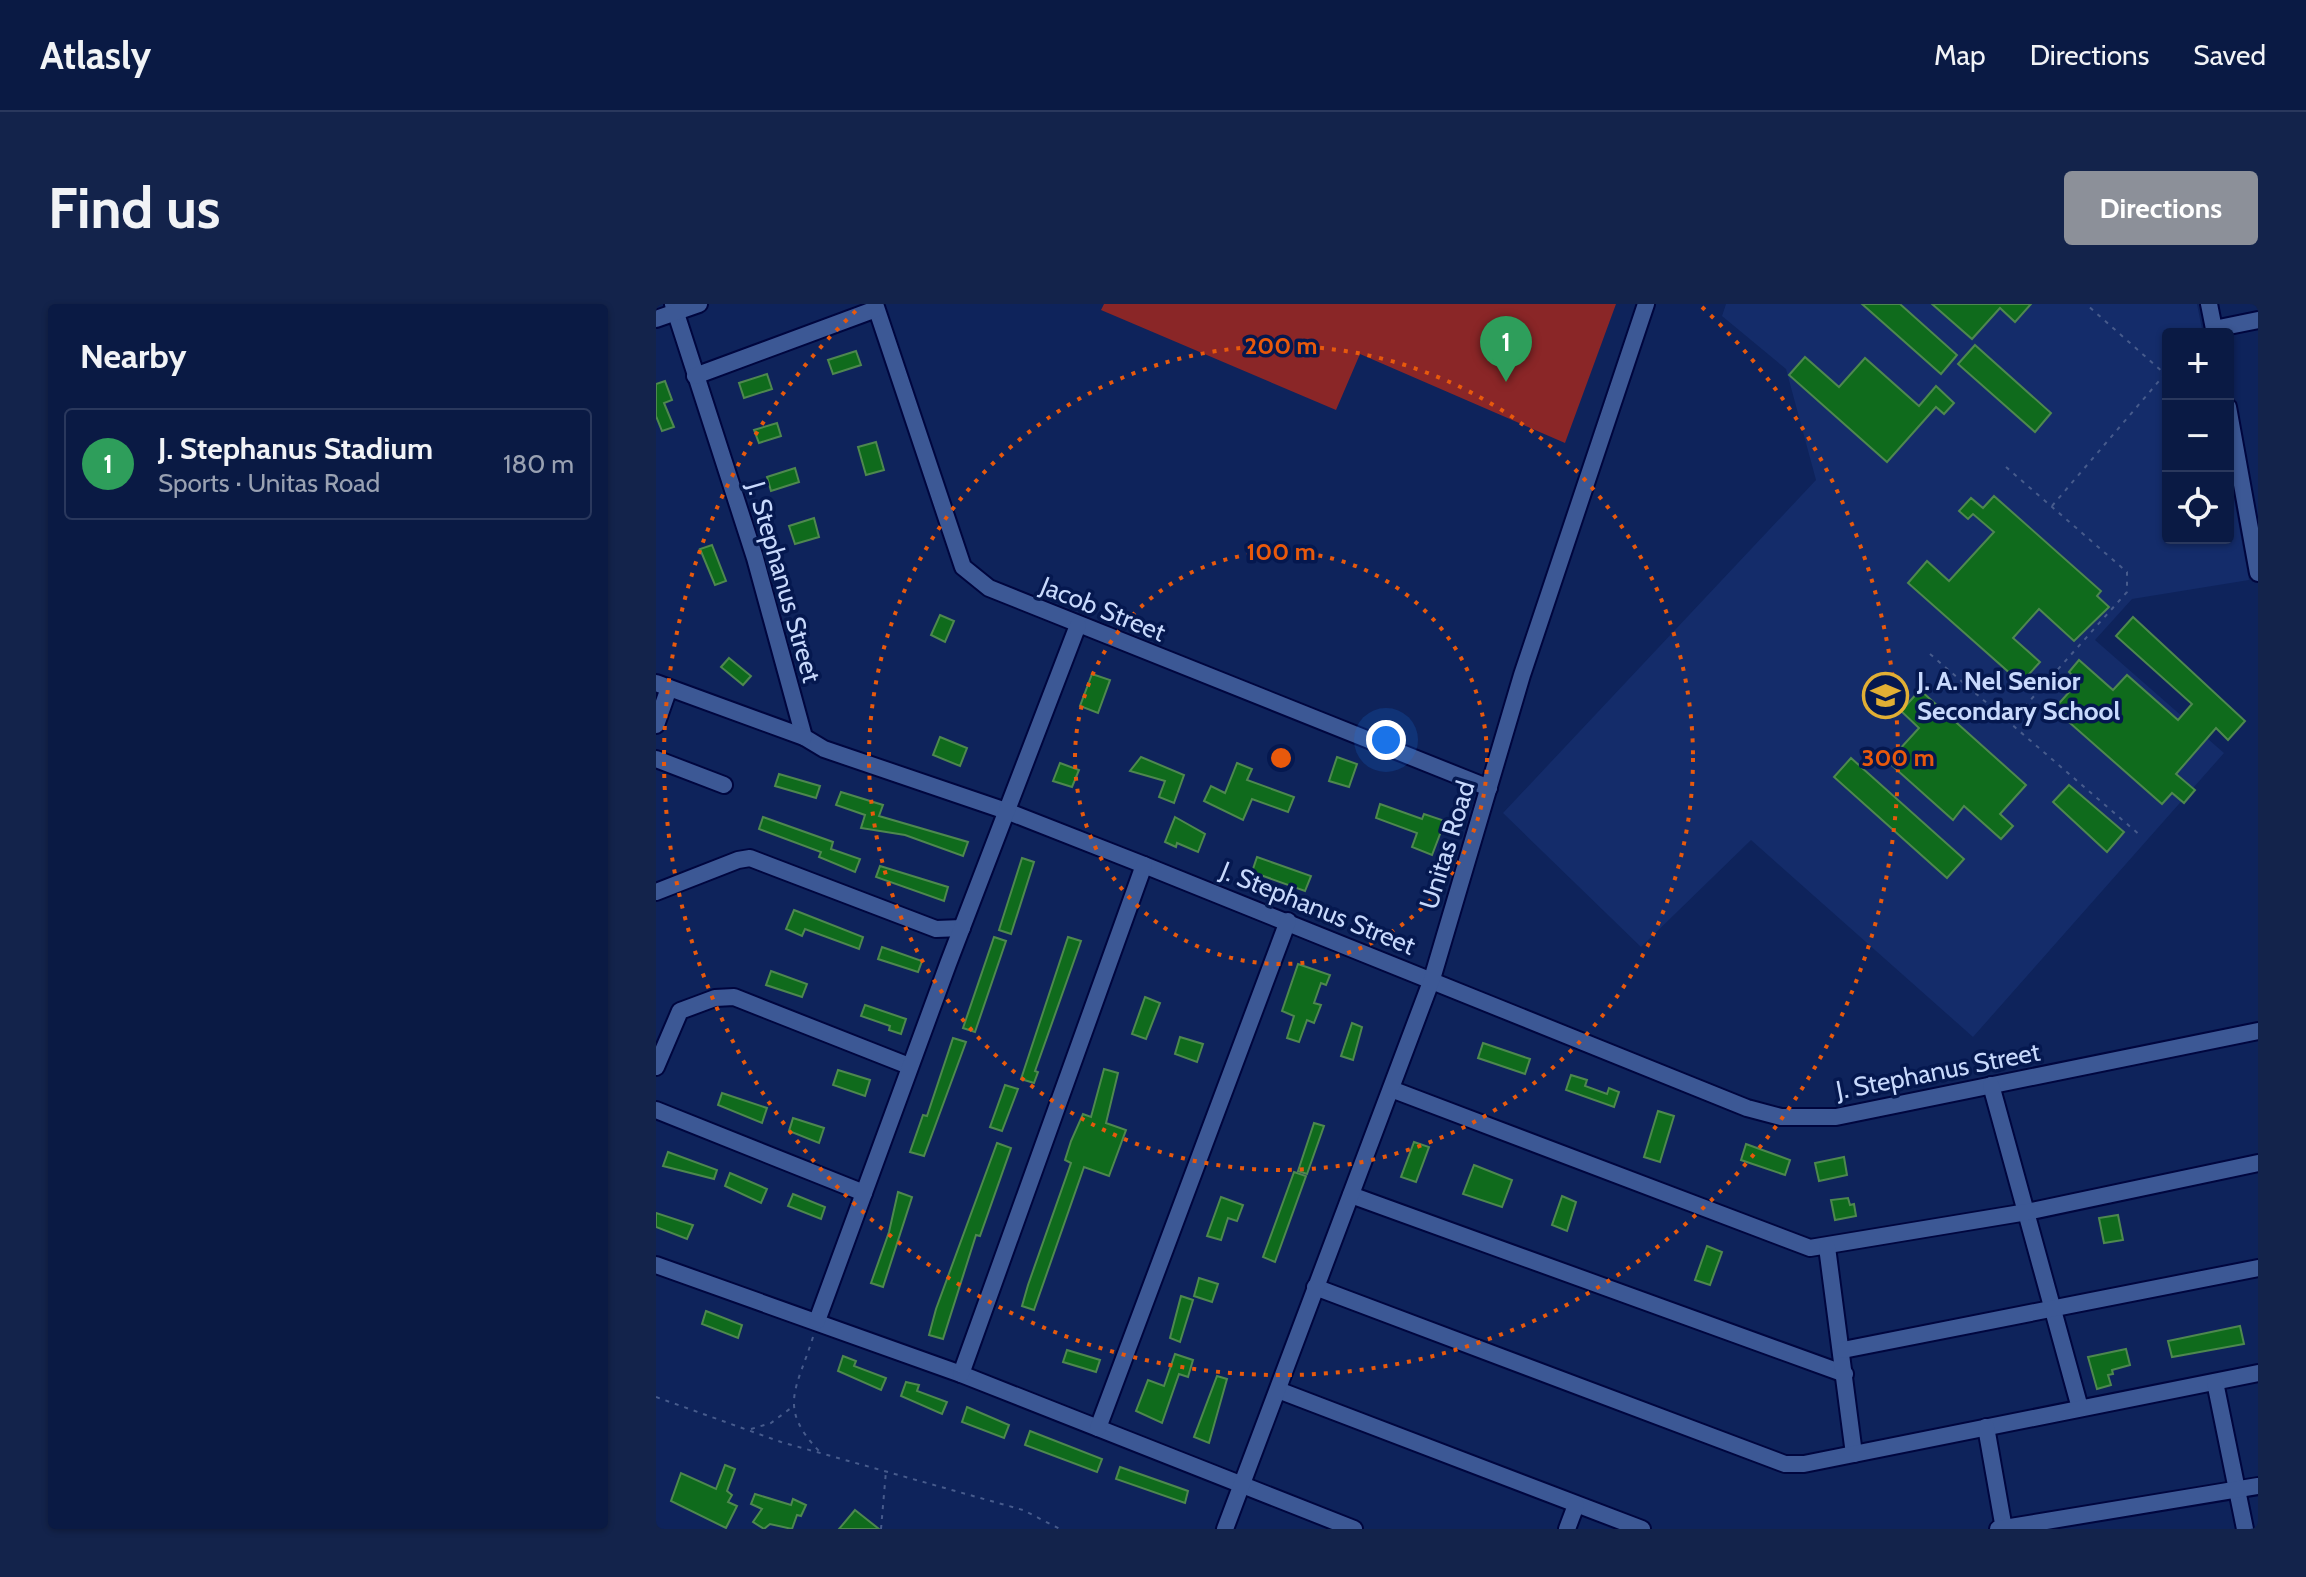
<!DOCTYPE html>
<html lang="en">
<head>
<meta charset="utf-8">
<style>
  :root { --surface:#0a1a44; --page:#13234b; --text:#f1f3f6; --muted:#99a1b2; --line:#2a385d; --accent:#8c9099 }
  body { margin:0; font-family:Cabin,sans-serif; background:var(--page); color:var(--text) }
  .controls { position:absolute; right:24px; top:24px; display:grid; overflow:hidden; border-radius:8px; box-shadow:0 2px 6px #0004 }
  .controls button { width:72px; height:72px; display:grid; place-items:center; padding:0; border:0; border-bottom:2px solid var(--line); background:var(--surface); color:var(--text); font:40px sans-serif }
  .you { position:absolute; left:730px; top:436px; width:28px; height:28px; margin:-20px; border:6px solid #fff; border-radius:50%; background:#1a73e8; box-shadow:0 0 0 12px #1a73e833 }
  .badge { display:grid; place-items:center; width:52px; height:52px; border-radius:50%; background:var(--accent); color:#fff; font-size:26px; font-weight:700 }
  .pin { position:absolute; translate:-50% -66px; filter:drop-shadow(0 2px 4px #0008) }
  .pin::after { content:''; position:absolute; top:42px; width:28px; height:24px; background:inherit; clip-path:polygon(0 0,100% 0,50% 100%) }
  .list { margin:0; padding:0; list-style:none }
  h2 { display:flex; justify-content:space-between; align-items:center; height:104px; margin:0; padding:0 32px; font-size:34px }
  h2 small { font-size:26px; font-weight:400; color:var(--muted) }
  .list li { display:grid; grid-template-columns:52px 1fr auto; gap:24px; align-items:center; box-sizing:border-box; height:112px; margin:0 16px 16px; padding:0 16px; border:2px solid var(--line); border-radius:8px }
  .list b { display:block; font-size:30px; white-space:nowrap }
  .list p { margin:0; font-size:26px; white-space:nowrap; color:var(--muted) }
  .list em { font-size:26px; font-style:normal; color:var(--muted) }
  .icon { flex:none; width:44px; height:44px; fill:none; stroke:currentColor; stroke-width:2; stroke-linecap:round; stroke-linejoin:round }
  .map { position:relative; flex:none; width:1602px; height:1225px; overflow:hidden; border-radius:8px }
  header { display:flex; align-items:center; gap:48px; box-sizing:border-box; height:112px; padding:0 40px; background:var(--surface); border-bottom:2px solid var(--line) }
  header strong { font-size:38px }
  nav { display:flex; gap:44px; margin-inline-start:auto; font-size:28px }
  .intro { display:flex; align-items:center; justify-content:space-between; box-sizing:border-box; height:192px; padding:0 48px }
  h1 { margin:0; font-size:56px }
  .button { padding:20px 36px; border-radius:8px; background:var(--accent); color:#fff; font-size:28px; font-weight:700 }
  main { display:flex; gap:48px; padding:0 48px }
  aside { flex:1; background:var(--surface); border-radius:8px; box-shadow:0 2px 6px #0004 }
  .map>svg:first-child { display:block }
</style>
</head>
<body>
<header>
<strong>Atlasly</strong>
<nav><a>Map</a><a>Directions</a><a>Saved</a></nav>
</header>
<div class="intro"><h1>Find us</h1><a class="button">Directions</a></div>
<main>
<aside>
<h2>Nearby<small></small></h2>
<ul class="list">
<li><span class="badge" style="background:#2e9e5b">1</span><div><b>J. Stephanus Stadium</b><p>Sports · Unitas Road</p></div><em>180 m</em></li>
</ul>
</aside>
<div class="map">
<svg width="1602" height="1225" viewBox="0 0 1602 1225">
  <rect width="100%" height="100%" fill="#0e235b"/>
  <path fill="#142c6a" d="M 1070,0 L 1541,0 L 1547,30 L 1512,30 L 1512,234 L 1572,234 L 1572,163 L 1593,276 L 1476,295 L 1439,336 L 1568,449 L 1317,733 L 1095,536 L 985,643 L 847,509 L 1160,176 L 1130,65 L 1066,12 Z"/>
  <path fill="#8a2627" d="M 448,0 L 960,0 L 909,139 L 704,50 L 680,106 L 445,6 Z"/>
  <g fill="#0f6b1c" stroke="#4e884f" stroke-width="2">
    <path d="M 1206,0 L 1244,0 L 1301,51 L 1285,70 Z"/>
    <path d="M 1276,0 L 1375,0 L 1359,18 L 1344,4 L 1316,35 Z"/>
    <path d="M 1319,41 L 1395,109 L 1379,128 L 1302,60 Z"/>
    <path d="M 200,47 L 205,61 L 177,70 L 172,56 Z"/>
    <path d="M 1149,53 L 1183,83 L 1209,54 L 1263,102 L 1280,82 L 1298,99 L 1288,110 L 1280,103 L 1231,158 L 1133,71 Z"/>
    <path d="M 111,70 L 116,85 L 88,94 L 83,79 Z"/>
    <path d="M 9,77 L 16,96 L 8,99 L 18,123 L 6,127 L 0,112 L 0,80 Z"/>
    <path d="M 121,119 L 125,132 L 103,139 L 98,126 Z"/>
    <path d="M 220,138 L 228,166 L 210,171 L 202,143 Z"/>
    <path d="M 139,164 L 143,178 L 115,187 L 111,173 Z"/>
    <path d="M 1338,192 L 1445,287 L 1441,292 L 1453,303 L 1418,337 L 1383,305 L 1357,334 L 1384,358 L 1365,379 L 1252,279 L 1271,257 L 1293,277 L 1338,228 L 1317,210 L 1312,215 L 1303,207 L 1315,194 L 1327,204 Z"/>
    <path d="M 158,214 L 163,233 L 139,240 L 133,222 Z"/>
    <path d="M 56,241 L 70,277 L 59,281 L 44,245 Z"/>
    <path d="M 284,311 L 298,317 L 289,338 L 275,331 Z"/>
    <path d="M 1477,313 L 1589,417 L 1572,436 L 1560,424 L 1520,470 L 1539,486 L 1528,499 L 1516,489 L 1506,500 L 1398,405 L 1423,377 L 1413,368 L 1423,356 L 1457,386 L 1471,371 L 1522,416 L 1536,400 L 1460,332 Z"/>
    <path d="M 73,354 L 95,372 L 87,381 L 65,363 Z"/>
    <path d="M 436,370 L 454,376 L 442,409 L 424,402 Z"/>
    <path d="M 1264,386 L 1370,481 L 1344,510 L 1357,522 L 1345,535 L 1308,502 L 1297,516 L 1232,458 L 1263,424 L 1245,407 Z"/>
    <path d="M 284,433 L 311,444 L 304,462 L 277,451 Z"/>
    <path d="M 485,453 L 528,471 L 518,499 L 503,493 L 509,477 L 474,467 Z"/>
    <path d="M 681,453 L 701,460 L 693,483 L 673,477 Z"/>
    <path d="M 1195,454 L 1308,555 L 1291,574 L 1178,473 Z"/>
    <path d="M 404,459 L 423,466 L 416,483 L 397,477 Z"/>
    <path d="M 581,459 L 596,465 L 591,476 L 638,493 L 632,508 L 596,495 L 587,516 L 548,497 L 555,482 L 569,489 Z"/>
    <path d="M 123,470 L 164,482 L 160,494 L 119,482 Z"/>
    <path d="M 1413,481 L 1468,528 L 1451,548 L 1397,498 Z"/>
    <path d="M 185,488 L 227,501 L 223,512 L 312,538 L 307,552 L 249,531 L 205,524 L 209,511 L 180,501 Z"/>
    <path d="M 724,500 L 766,515 L 768,510 L 789,517 L 776,551 L 756,543 L 761,529 L 720,514 Z"/>
    <path d="M 107,513 L 177,538 L 175,545 L 204,555 L 199,568 L 163,553 L 165,548 L 103,525 Z"/>
    <path d="M 519,513 L 549,530 L 542,548 L 521,539 L 520,543 L 509,538 Z"/>
    <path d="M 601,553 L 655,572 L 649,587 L 596,568 Z"/>
    <path d="M 366,554 L 378,558 L 355,630 L 343,626 Z"/>
    <path d="M 224,562 L 292,583 L 288,597 L 220,573 Z"/>
    <path d="M 138,606 L 207,633 L 203,645 L 149,625 L 146,632 L 130,625 Z"/>
    <path d="M 338,633 L 350,637 L 319,728 L 307,724 Z"/>
    <path d="M 412,633 L 425,637 L 379,767 L 382,768 L 378,779 L 365,775 Z"/>
    <path d="M 226,643 L 266,657 L 262,668 L 222,655 Z"/>
    <path d="M 642,660 L 674,671 L 670,681 L 665,679 L 658,699 L 665,701 L 658,719 L 651,716 L 643,738 L 631,734 L 638,712 L 626,707 Z"/>
    <path d="M 115,667 L 151,680 L 146,693 L 110,681 Z"/>
    <path d="M 489,693 L 504,699 L 490,735 L 476,730 Z"/>
    <path d="M 209,701 L 250,715 L 245,730 L 233,726 L 234,722 L 205,712 Z"/>
    <path d="M 696,719 L 706,723 L 697,756 L 685,752 Z"/>
    <path d="M 524,733 L 547,740 L 541,758 L 519,750 Z"/>
    <path d="M 297,734 L 310,738 L 268,852 L 254,848 L 267,811 L 271,812 Z"/>
    <path d="M 827,739 L 874,755 L 869,770 L 822,754 Z"/>
    <path d="M 448,765 L 462,769 L 450,819 L 470,826 L 453,872 L 428,863 L 378,1006 L 366,1002 L 372,981 L 415,859 L 409,856 L 415,837 L 427,810 L 435,813 Z"/>
    <path d="M 182,766 L 214,776 L 209,792 L 177,781 Z"/>
    <path d="M 915,771 L 931,776 L 929,782 L 951,790 L 953,784 L 963,788 L 958,803 L 910,786 Z"/>
    <path d="M 349,781 L 362,785 L 346,827 L 334,823 Z"/>
    <path d="M 66,789 L 111,804 L 106,819 L 62,801 Z"/>
    <path d="M 1002,807 L 1018,812 L 1004,858 L 988,853 Z"/>
    <path d="M 137,814 L 168,824 L 163,839 L 133,827 Z"/>
    <path d="M 658,819 L 668,822 L 651,870 L 642,867 Z"/>
    <path d="M 758,838 L 773,843 L 760,878 L 745,873 Z"/>
    <path d="M 341,839 L 355,844 L 324,932 L 320,931 L 287,1035 L 273,1031 L 280,1005 Z"/>
    <path d="M 1090,840 L 1134,856 L 1129,871 L 1085,856 Z"/>
    <path d="M 12,848 L 61,866 L 58,875 L 7,862 Z"/>
    <path d="M 1188,853 L 1191,871 L 1163,877 L 1159,859 Z"/>
    <path d="M 818,861 L 856,876 L 846,903 L 807,890 Z"/>
    <path d="M 638,868 L 650,872 L 619,958 L 607,953 Z"/>
    <path d="M 74,869 L 111,885 L 105,899 L 69,882 Z"/>
    <path d="M 242,888 L 256,893 L 227,983 L 215,979 L 233,928 Z"/>
    <path d="M 137,890 L 169,903 L 165,915 L 132,902 Z"/>
    <path d="M 906,892 L 920,898 L 911,927 L 896,921 Z"/>
    <path d="M 565,893 L 587,901 L 581,917 L 572,914 L 565,936 L 551,932 Z"/>
    <path d="M 1192,894 L 1194,901 L 1198,900 L 1200,912 L 1179,916 L 1175,896 Z"/>
    <path d="M 0,909 L 37,921 L 31,935 L 0,923 Z"/>
    <path d="M 1462,911 L 1467,936 L 1448,939 L 1443,914 Z"/>
    <path d="M 1051,942 L 1066,948 L 1054,981 L 1039,976 Z"/>
    <path d="M 543,974 L 562,980 L 556,998 L 538,992 Z"/>
    <path d="M 525,992 L 537,996 L 524,1038 L 514,1034 Z"/>
    <path d="M 50,1007 L 86,1021 L 82,1034 L 46,1020 Z"/>
    <path d="M 1584,1022 L 1588,1040 L 1516,1053 L 1512,1037 Z"/>
    <path d="M 1470,1045 L 1474,1061 L 1456,1066 L 1457,1070 L 1452,1071 L 1455,1081 L 1441,1085 L 1432,1053 Z"/>
    <path d="M 411,1046 L 444,1056 L 440,1068 L 407,1058 Z"/>
    <path d="M 519,1050 L 537,1056 L 532,1073 L 523,1070 L 506,1119 L 480,1107 L 492,1076 L 508,1082 Z"/>
    <path d="M 187,1052 L 200,1057 L 198,1062 L 230,1074 L 225,1086 L 182,1067 Z"/>
    <path d="M 561,1072 L 571,1075 L 553,1139 L 538,1133 Z"/>
    <path d="M 250,1078 L 263,1081 L 261,1087 L 291,1098 L 286,1110 L 245,1092 Z"/>
    <path d="M 311,1103 L 353,1121 L 348,1134 L 306,1118 Z"/>
    <path d="M 374,1127 L 446,1155 L 441,1168 L 369,1141 Z"/>
    <path d="M 69,1161 L 79,1165 L 71,1187 L 76,1191 L 72,1198 L 81,1202 L 70,1224 L 15,1197 L 25,1169 L 60,1185 Z"/>
    <path d="M 464,1163 L 532,1187 L 529,1199 L 460,1175 Z"/>
    <path d="M 99,1190 L 135,1201 L 137,1195 L 150,1201 L 145,1212 L 141,1211 L 136,1225 L 114,1220 L 108,1225 L 97,1218 L 106,1205 L 95,1200 Z"/>
    <path d="M 199,1206 L 223,1225 L 183,1225 Z"/>
  </g>
  <g fill="none" stroke-linecap="round" stroke-linejoin="round">
    <defs>
      <g id="minor">
        <path d="M 17,0 L 99,254 L 148,433 L 168,445 L 353,508 L 488,561 L 1091,804 L 1125,813 L 1180,813 L 1602,727"/>
        <path d="M 219,0 L 307,263 L 333,284 L 833,484"/>
        <path d="M 1553,0 L 1559,30"/>
        <path d="M 0,15 L 43,0"/>
        <path d="M 1558,25 L 1602,16"/>
        <path d="M 39,72 L 220,5"/>
        <path d="M 1572,103 L 1602,269"/>
        <path d="M 0,379 L 148,433"/>
        <path d="M 0,421 L 13,384"/>
        <path d="M 0,455 L 68,481"/>
        <path d="M 0,588 L 82,556 L 94,554 L 280,625 L 306,624"/>
        <path d="M 0,763 L 24,707 L 59,694 L 78,693 L 253,762"/>
        <path d="M 1335,781 L 1424,1104"/>
        <path d="M 735,785 L 1154,944 L 1371,908 L 1602,859"/>
        <path d="M 0,806 L 208,889"/>
        <path d="M 695,891 L 1189,1070"/>
        <path d="M 1171,943 L 1198,1150"/>
        <path d="M 0,961 L 305,1070 L 698,1225"/>
        <path d="M 659,983 L 1129,1160 L 1148,1160 L 1602,1069"/>
        <path d="M 161,1017 L 292,660 L 422,321"/>
        <path d="M 1187,1046 L 1602,964"/>
        <path d="M 305,1070 L 488,561"/>
        <path d="M 1559,1078 L 1589,1225"/>
        <path d="M 622,1086 L 986,1225"/>
        <path d="M 1330,1123 L 1348,1225"/>
        <path d="M 442,1124 L 632,617"/>
        <path d="M 569,1225 L 776,675 L 866,371 L 990,0"/>
        <path d="M 911,1225 L 920,1201"/>
        <path d="M 1342,1225 L 1602,1182"/>
      </g>
    </defs>
    <use href="#minor" stroke="#00063e" stroke-width="20"/>
    <g stroke="#475b8c" stroke-width="2" stroke-dasharray="4 6" stroke-linecap="butt">
      <path d="M 1350,163 L 1471,268 L 1471,288 L 1354,419"/>
      <path d="M 1396,202 L 1509,70 L 1430,0"/>
      <path d="M 1274,350 L 1485,532"/>
      <path d="M 157,1033 C 141,1085 121,1103 163,1147"/>
      <path d="M 0,1093 L 125,1138 L 367,1206 L 404,1225"/>
      <path d="M 95,1125 L 115,1119 L 135,1104"/>
      <path d="M 225,1225 L 230,1167"/>
    </g>
    <use href="#minor" stroke="#3c5895" stroke-width="16"/>
  </g>
  <g fill="none" stroke="#e8590c" stroke-width="4" stroke-dasharray="4 8">
    <circle cx="625" cy="454" r="206"/>
    <circle cx="625" cy="454" r="412"/>
    <path d="M1046 3A617 617 0 1 1 204 3"/>
  </g>
  <defs>
    <symbol id="school-ring" viewBox="-11 -11 22 22"><circle r="9.5" fill="#05184f" stroke="#e2af34" stroke-width="1.5"/><path d="M0-5L7-2L0 1L-7-2ZM-4 1L0 2.5L4 1V4Q0 6-4 4Z" fill="#e2af34"/></symbol>
  </defs>
  <g fill-rule="evenodd">
    <use href="#school-ring" x="1204" y="366" width="51" height="51"/>
  </g>
  <g text-anchor="middle" stroke-width="7" stroke-linejoin="round" paint-order="stroke">
    <g font-size="26" fill="#c8d9fc" stroke="#05184f">
      <text transform="translate(128 278) rotate(74)" y="9">J. Stephanus Street</text>
      <text transform="translate(447 305) rotate(22)" y="9">Jacob Street</text>
      <text transform="translate(791 541) rotate(-73)" y="9">Unitas Road</text>
      <text transform="translate(662 604) rotate(22)" y="9">J. Stephanus Street</text>
      <text transform="translate(1282 767) rotate(-11)" y="9">J. Stephanus Street</text>
    </g>
    <g font-size="26" font-weight="bold" fill="#c8d9fc" stroke="#05184f" text-anchor="start">
      <text x="1261" y="386">J. A. Nel Senior<tspan x="1261" dy="30">Secondary School</tspan></text>
    </g>
  </g>
  <circle cx="625" cy="454" r="12" fill="#e8590c" stroke="#05184f" stroke-width="4"/>
  <g font-size="24" text-anchor="middle" font-weight="bold" fill="#e8590c" stroke="#05184f" stroke-width="7" stroke-linejoin="round" paint-order="stroke">
    <text x="625" y="50">200 m</text>
    <text x="625" y="256">100 m</text>
    <text x="1242" y="462">300 m</text>
  </g>
</svg>
<div class="controls">
<button>+</button>
<button>−</button>
<button><svg class="icon" aria-label="locate" viewBox="0 0 24 24"><circle cx="12" cy="12" r="6"/><path d="M12 2v4M12 18v4M2 12h4M18 12h4"/></svg></button>
</div>
<div class="you"></div>
<div class="pin badge" style="left:850px;top:78px;background:#2e9e5b">1</div>
</div>
</main>
</body>
</html>
